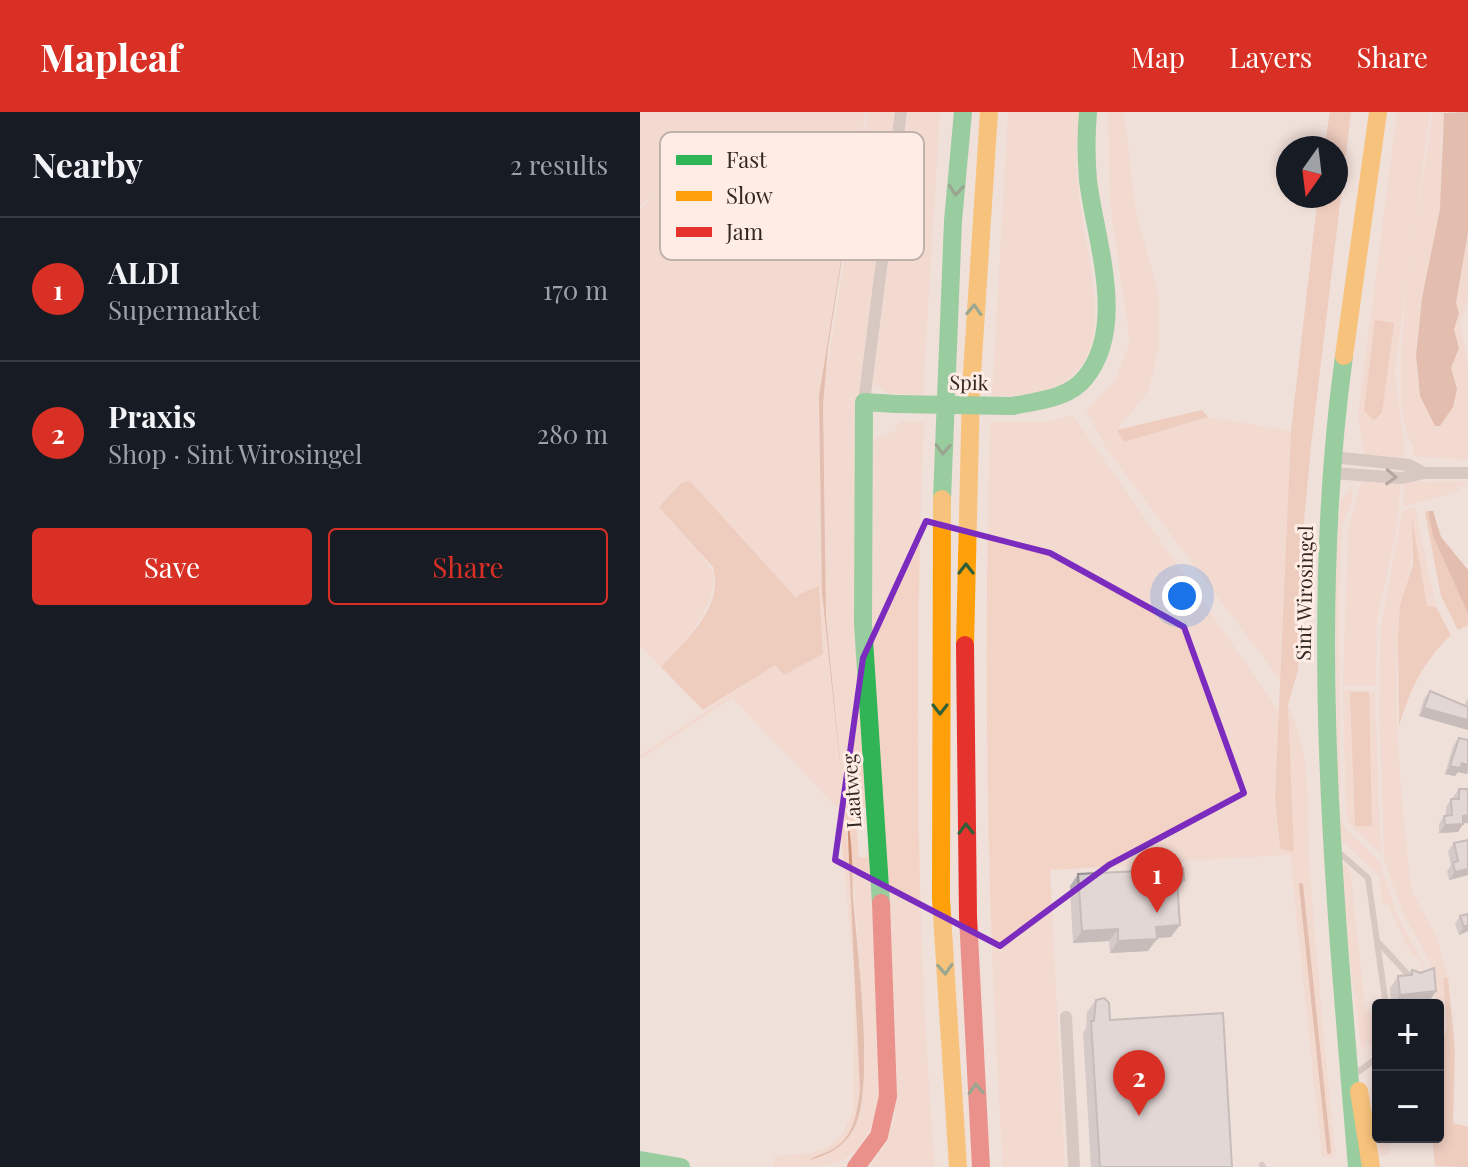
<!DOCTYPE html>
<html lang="en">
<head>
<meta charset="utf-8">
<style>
  :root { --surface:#171b24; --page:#242831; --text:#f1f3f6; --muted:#9ea1a6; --line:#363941; --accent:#d93025 }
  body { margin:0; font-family:"Playfair Display",serif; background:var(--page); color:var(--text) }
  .controls { position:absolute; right:24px; bottom:24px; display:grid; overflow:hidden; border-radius:8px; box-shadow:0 4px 12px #0003 }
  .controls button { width:72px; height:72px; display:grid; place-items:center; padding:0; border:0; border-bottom:2px solid var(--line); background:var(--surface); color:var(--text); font:40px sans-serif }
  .compass { position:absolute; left:636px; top:24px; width:72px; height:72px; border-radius:50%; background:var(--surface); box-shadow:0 4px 12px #0003; rotate:194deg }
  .you { position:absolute; left:542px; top:484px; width:28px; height:28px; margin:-20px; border:6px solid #fff; border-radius:50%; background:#1a73e8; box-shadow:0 0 0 12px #1a73e833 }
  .badge { display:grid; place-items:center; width:52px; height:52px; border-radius:50%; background:var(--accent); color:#fff; font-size:26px; font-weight:700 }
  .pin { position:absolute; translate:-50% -66px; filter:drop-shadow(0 2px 4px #0008) }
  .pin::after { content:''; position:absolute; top:42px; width:28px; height:24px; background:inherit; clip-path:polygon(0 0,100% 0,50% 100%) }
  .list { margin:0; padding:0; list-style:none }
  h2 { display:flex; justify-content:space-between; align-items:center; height:104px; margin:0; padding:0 32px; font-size:34px }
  h2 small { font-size:26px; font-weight:400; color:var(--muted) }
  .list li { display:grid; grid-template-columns:52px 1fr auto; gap:24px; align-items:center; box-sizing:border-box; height:144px; padding:0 32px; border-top:2px solid var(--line) }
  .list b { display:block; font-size:30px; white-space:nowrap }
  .list p { margin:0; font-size:26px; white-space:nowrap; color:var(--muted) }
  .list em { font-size:26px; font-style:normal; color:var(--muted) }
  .actions { display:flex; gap:16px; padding:24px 32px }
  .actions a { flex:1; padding:18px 0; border:2px solid var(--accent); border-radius:8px; text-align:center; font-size:28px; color:var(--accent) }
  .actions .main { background:var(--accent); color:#fff }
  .map { position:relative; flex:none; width:828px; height:1055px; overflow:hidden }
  header { display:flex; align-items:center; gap:48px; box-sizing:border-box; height:112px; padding:0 40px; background:var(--accent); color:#fff }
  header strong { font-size:38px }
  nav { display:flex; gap:44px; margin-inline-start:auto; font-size:28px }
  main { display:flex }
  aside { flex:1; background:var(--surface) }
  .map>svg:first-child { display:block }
</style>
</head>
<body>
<header>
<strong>Mapleaf</strong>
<nav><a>Map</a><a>Layers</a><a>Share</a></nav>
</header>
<main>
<aside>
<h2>Nearby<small>2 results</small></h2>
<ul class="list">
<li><span class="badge">1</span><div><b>ALDI</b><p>Supermarket</p></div><em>170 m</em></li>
<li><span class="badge">2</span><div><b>Praxis</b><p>Shop · Sint Wirosingel</p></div><em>280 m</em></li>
</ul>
<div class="actions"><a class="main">Save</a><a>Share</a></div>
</aside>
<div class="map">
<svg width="828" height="1055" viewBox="0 0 828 1055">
  <rect width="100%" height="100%" fill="#f0e0da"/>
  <g fill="#f3d3c5" fill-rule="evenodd">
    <path d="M 0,0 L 225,0 L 179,284 L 182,480 L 205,689 L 186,505 L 183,281 L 228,0 L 256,0 L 219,278 L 215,374 L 228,696 L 200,696 L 192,691 L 92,586 L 0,648 L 0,643 L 135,552 L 144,563 L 183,542 L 179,475 L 160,481 L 157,487 L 129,459 L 50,427 L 75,463 C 70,504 48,526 21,555 L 0,534 L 0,97 L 17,81 L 0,94 Z"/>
    <path d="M 268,0 L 300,0 L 283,283 L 249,282 L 233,271 Z"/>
    <path d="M 368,0 L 440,0 C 439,20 436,41 437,61 C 441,153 509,288 352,284 Z"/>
    <path d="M 468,0 L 484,0 L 496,99 L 519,184 L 519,234 L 509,278 L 477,318 L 484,330 L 568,305 L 651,319 L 640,568 L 468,339 L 446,299 L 474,270 L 490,231 L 470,91 Z"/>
    <path d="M 757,0 L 790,0 L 755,259 L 764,332 L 763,349 L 724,343 L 718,302 Z"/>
    <path d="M 793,0 L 805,0 C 798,31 804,62 801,93 C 795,147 767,222 779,275 C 782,289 791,301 795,314 L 800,315 L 815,289 L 811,256 L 819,234 L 813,214 L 819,201 L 816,191 L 828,120 L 828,186 L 820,212 L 828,251 L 828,348 L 772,344 L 774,333 C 738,300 785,57 793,0 Z"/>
    <path d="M 433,303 L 639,599 L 635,687 L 639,737 L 654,740 L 648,593 C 674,644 666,705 670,761 C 677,854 686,947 695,1041 L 693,1046 L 682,1045 L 650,743 L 541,749 L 541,757 L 500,758 L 499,753 L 410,758 L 425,1055 L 363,1055 C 347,807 343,559 350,310 L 407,310 Z"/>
    <path d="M 261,309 L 284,310 C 274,557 275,808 295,1055 L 230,1055 L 247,1031 L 255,1004 L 255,912 L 228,466 L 232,328 L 253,320 Z"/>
    <path d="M 726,368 L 761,370 L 756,422 L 737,508 L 736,574 L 703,573 L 708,419 L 720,372 Z"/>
    <path d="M 828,369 L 816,380 L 763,395 L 764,370 Z"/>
    <path d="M 713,372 L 712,389 L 702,415 L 699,484 L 700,703 L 705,716 L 739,749 L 757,803 L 784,853 L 791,893 L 786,893 L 781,848 L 771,842 L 748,793 L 741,790 L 740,765 L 698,725 L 695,465 L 700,390 Z"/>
    <path d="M 775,395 L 796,495 L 787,495 L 773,427 C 772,462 760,493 758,529 C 753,608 762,688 770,767 L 773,781 L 797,825 L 808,866 L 803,867 L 807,914 L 798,951 L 799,912 L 792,854 L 762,799 L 744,747 L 739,599 L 741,513 L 762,399 Z"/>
    <path d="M 703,578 L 735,579 L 741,742 L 711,714 L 706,703 Z"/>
    <path d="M 228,698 L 241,987 C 220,1055 204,1055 132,1055 L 135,1044 L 172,1041 L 192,1033 L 203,1021 L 213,999 L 214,864 L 199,700 L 215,700 L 219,746 L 228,745 ZM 205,707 L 208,707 C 212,764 237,983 211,1022 C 201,1037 186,1042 170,1046 C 188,1040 204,1033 213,1014 C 234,969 211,765 205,707 Z"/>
    <path d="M 705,753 L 711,762 L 725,896 L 732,902 L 735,930 L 730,935 L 727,930 L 724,938 L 721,936 L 699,759 Z"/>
    <path d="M 738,964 L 738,1025 L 755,1025 L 748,1042 L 734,1046 L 726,984 Z"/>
  </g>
  <g fill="#ecb59c">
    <path d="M 690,0 L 711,0 L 671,334 L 662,430 L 658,558 L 648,593 L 654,740 L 640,737 L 635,687 L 651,319 L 678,84 L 696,84 L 696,36 L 684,36 Z"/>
    <path d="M 735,208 L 754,211 L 742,301 L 734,308 L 724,299 Z"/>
    <path d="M 562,298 L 568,305 L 484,330 L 477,318 Z"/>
    <path d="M 50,369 L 157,487 L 159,482 L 179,474 L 183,542 L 144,563 L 135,553 L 63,598 L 21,555 C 45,529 85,495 73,455 L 19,395 L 41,371 Z"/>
    <path d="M 788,399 L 793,424 L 828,502 L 828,513 L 818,518 L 801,484 L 785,400 Z"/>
    <path d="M 772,406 L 787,494 L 796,495 L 811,523 C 783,549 770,578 759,614 L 758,528 L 760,494 L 773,452 Z"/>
    <path d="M 710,580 L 729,580 L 732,714 L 715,714 Z"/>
    <path d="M 803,866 L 808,866 L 815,939 L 813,1011 L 828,1015 L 828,1055 L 795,1054 L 792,1025 L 798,1025 L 798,951 L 807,914 Z"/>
  </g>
  <g fill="#d29275">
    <path d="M 225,0 L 188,236 L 183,292 L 186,505 L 204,690 L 182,480 L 179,284 Z"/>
    <path d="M 828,0 L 828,120 L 816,191 L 819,201 L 814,217 L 819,236 L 811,256 L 817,277 L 813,295 L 800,314 L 795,314 L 780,284 L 776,243 L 782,186 L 800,97 L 804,1 Z"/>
    <path d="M 788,399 L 793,399 L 801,425 L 828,458 L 828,502 L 793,424 Z"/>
    <path d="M 207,705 C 213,730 212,759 213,785 C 217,836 234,969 216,1012 C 207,1033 191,1042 170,1048 C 174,1044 183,1042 191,1038 C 214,1026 217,1001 220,978 Z"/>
  </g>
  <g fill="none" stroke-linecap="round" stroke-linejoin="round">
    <path stroke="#d29275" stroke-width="4" d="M 661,773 L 689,1040"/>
    <g stroke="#b8aaa4" stroke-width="6">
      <path d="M 695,737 L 728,766 L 746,893"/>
      <path d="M 740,832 L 772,867"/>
      <path d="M 714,963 L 738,945"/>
      <path d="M 622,1053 L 623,1055"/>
    </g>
    <g stroke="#b8aaa4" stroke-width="12">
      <path d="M 224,290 L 261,0"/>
      <path d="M 693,345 L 769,353 L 784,361"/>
      <path d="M 692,361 L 762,366 L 784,361 L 828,361"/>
      <path d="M 426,905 L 434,1055"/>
    </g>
    <g stroke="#30b455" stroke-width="18">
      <path d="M 704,244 C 667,513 695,786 717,1055"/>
      <path d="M 372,294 C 397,289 428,287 445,266 C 488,214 455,127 448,68 C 446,45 446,23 448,0"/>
      <path d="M 302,387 L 313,109 L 323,0"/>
      <path d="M 241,791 L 223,512 L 224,290 L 256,292"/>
      <path d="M 0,1048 L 41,1055"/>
    </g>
    <g stroke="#ff9f0a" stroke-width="18">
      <path d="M 704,244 L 738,0"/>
      <path d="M 302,387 L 301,787 L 318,1055"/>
      <path d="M 325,533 L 331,277 L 349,0"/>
      <path d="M 719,979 L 731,1055"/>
    </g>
    <g stroke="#e5322d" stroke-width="18">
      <path d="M 325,533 L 328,805 L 341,1055"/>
      <path d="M 216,1055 L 239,1024 L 248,984 L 241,791"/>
    </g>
    <path stroke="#30b455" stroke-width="18" d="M 256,292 L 372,294"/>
  </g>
  <g fill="#b5b0b3">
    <path d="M 790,579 L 824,594 L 828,586 L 828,618 L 779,604 L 784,587 Z"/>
    <path d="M 819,626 L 828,628 L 828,661 L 827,662 L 818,660 L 815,664 L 805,662 L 813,634 Z"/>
    <path d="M 819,677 L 828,677 L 828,711 L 823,711 L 818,720 L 799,721 L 799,712 L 804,704 L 806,703 L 806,695 L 811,687 L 813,687 L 813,685 Z"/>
    <path d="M 828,728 L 828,763 L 809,768 L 807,759 L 811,753 L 808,739 L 814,731 Z"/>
    <path d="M 498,749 L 544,768 L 538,777 L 531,825 L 516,826 L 508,839 L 470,841 L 469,829 L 433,831 L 430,774 L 438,762 L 491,759 Z"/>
    <path d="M 820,804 L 828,819 L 819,823 L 815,812 Z"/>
    <path d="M 772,858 L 796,879 L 788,891 L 751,893 L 750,876 L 758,864 L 768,863 Z"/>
    <path d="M 456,888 L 470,908 L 592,1055 L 451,1055 L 443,921 L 446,916 L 447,900 Z"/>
  </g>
  <g fill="#949092">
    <path d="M 784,596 L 828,608 L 828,618 L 779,604 Z"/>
    <path d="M 822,651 L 828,653 L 827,662 L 818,660 L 815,664 L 805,662 L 810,654 Z"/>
    <path d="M 828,703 L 828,711 L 817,712 L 823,704 Z"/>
    <path d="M 823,712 L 818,720 L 799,721 L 805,713 Z"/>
    <path d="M 828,757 L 828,763 L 809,768 L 815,760 Z"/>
    <path d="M 537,768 L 544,768 L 536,780 Z"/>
    <path d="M 540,813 L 531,825 L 507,827 L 516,815 Z"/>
    <path d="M 828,813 L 828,819 L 819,823 L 824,815 Z"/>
    <path d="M 478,817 L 469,829 L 433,831 L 442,819 Z"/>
    <path d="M 517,827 L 508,839 L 470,841 L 478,829 Z"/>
    <path d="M 796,879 L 788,891 L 753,893 L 760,883 Z"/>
  </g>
  <g fill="#d3cdd0" stroke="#949092" stroke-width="2">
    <path d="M 790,579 L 828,595 L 828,608 L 784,596 Z"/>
    <path d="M 819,626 L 828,628 L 828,653 L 822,651 L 820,656 L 810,654 Z"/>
    <path d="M 819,677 L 828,677 L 828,703 L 823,704 L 823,712 L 805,713 L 804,704 L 812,703 L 811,687 L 819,687 Z"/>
    <path d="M 828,728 L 828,757 L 815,760 L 813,751 L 818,749 L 814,731 Z"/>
    <path d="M 518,747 L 518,758 L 543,756 L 544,768 L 537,768 L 540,813 L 516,815 L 517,827 L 478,829 L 478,817 L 442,819 L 438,762 L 499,759 L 498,749 Z"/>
    <path d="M 828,802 L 828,813 L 824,815 L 820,804 Z"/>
    <path d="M 794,856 L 796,879 L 760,883 L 758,864 L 772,863 L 772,858 L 781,861 Z"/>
    <path d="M 464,886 L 469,891 L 470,908 L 583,901 L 592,1055 L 460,1055 L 451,909 L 454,909 L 456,888 Z"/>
  </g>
  <defs><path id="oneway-chevron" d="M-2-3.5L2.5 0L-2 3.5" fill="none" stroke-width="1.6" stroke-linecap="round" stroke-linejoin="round" transform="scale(2)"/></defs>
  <g stroke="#315f37">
    <use href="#oneway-chevron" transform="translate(316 78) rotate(95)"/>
    <use href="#oneway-chevron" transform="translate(334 198) rotate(-87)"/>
    <use href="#oneway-chevron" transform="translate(303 337) rotate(93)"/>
    <use href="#oneway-chevron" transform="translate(326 457) rotate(-90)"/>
    <use href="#oneway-chevron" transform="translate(300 597) rotate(90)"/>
    <use href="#oneway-chevron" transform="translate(326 717) rotate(-91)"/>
    <use href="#oneway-chevron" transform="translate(305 857) rotate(87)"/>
    <use href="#oneway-chevron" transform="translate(336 977) rotate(-93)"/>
  </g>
  <use stroke="#6e625d" href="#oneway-chevron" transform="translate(751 365) rotate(3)"/>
  <path d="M0 0H828V1055H0ZM 286,409 L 410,441 L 544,515 L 604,681 L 469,753 L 360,834 L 195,748 L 223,546 Z" fill="#f0e0da" fill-opacity=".55" fill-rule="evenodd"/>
  <path fill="none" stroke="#7b2cbf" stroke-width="6" stroke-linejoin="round" d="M 286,409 L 410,441 L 544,515 L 604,681 L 469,753 L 360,834 L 195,748 L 223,546 Z"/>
  <g text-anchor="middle" stroke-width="6" stroke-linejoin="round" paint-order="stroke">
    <g font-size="20" fill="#322723" stroke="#feece5">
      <text transform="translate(329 271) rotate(1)" y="7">Spik</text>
      <text transform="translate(665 481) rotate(-89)" y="7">Sint Wirosingel</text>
      <text transform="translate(212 679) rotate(-94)" y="7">Laatweg</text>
    </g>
  </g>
  <rect x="20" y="20" width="264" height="128" rx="12" fill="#feece5" stroke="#c1b1ab" stroke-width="2"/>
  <rect x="36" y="43" width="36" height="10" fill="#30b455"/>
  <rect x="36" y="79" width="36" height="10" fill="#ff9f0a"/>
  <rect x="36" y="115" width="36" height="10" fill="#e5322d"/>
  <g font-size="22" fill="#322723">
    <text x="86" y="56">Fast</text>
    <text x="86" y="92">Slow</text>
    <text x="86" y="128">Jam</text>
  </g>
</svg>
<div class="controls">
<button>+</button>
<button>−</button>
</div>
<svg class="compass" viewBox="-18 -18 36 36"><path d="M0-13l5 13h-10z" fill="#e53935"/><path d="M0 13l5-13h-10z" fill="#9ea1a6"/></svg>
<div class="you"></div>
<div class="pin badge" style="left:517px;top:801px">1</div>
<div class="pin badge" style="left:499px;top:1004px">2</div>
</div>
</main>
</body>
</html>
